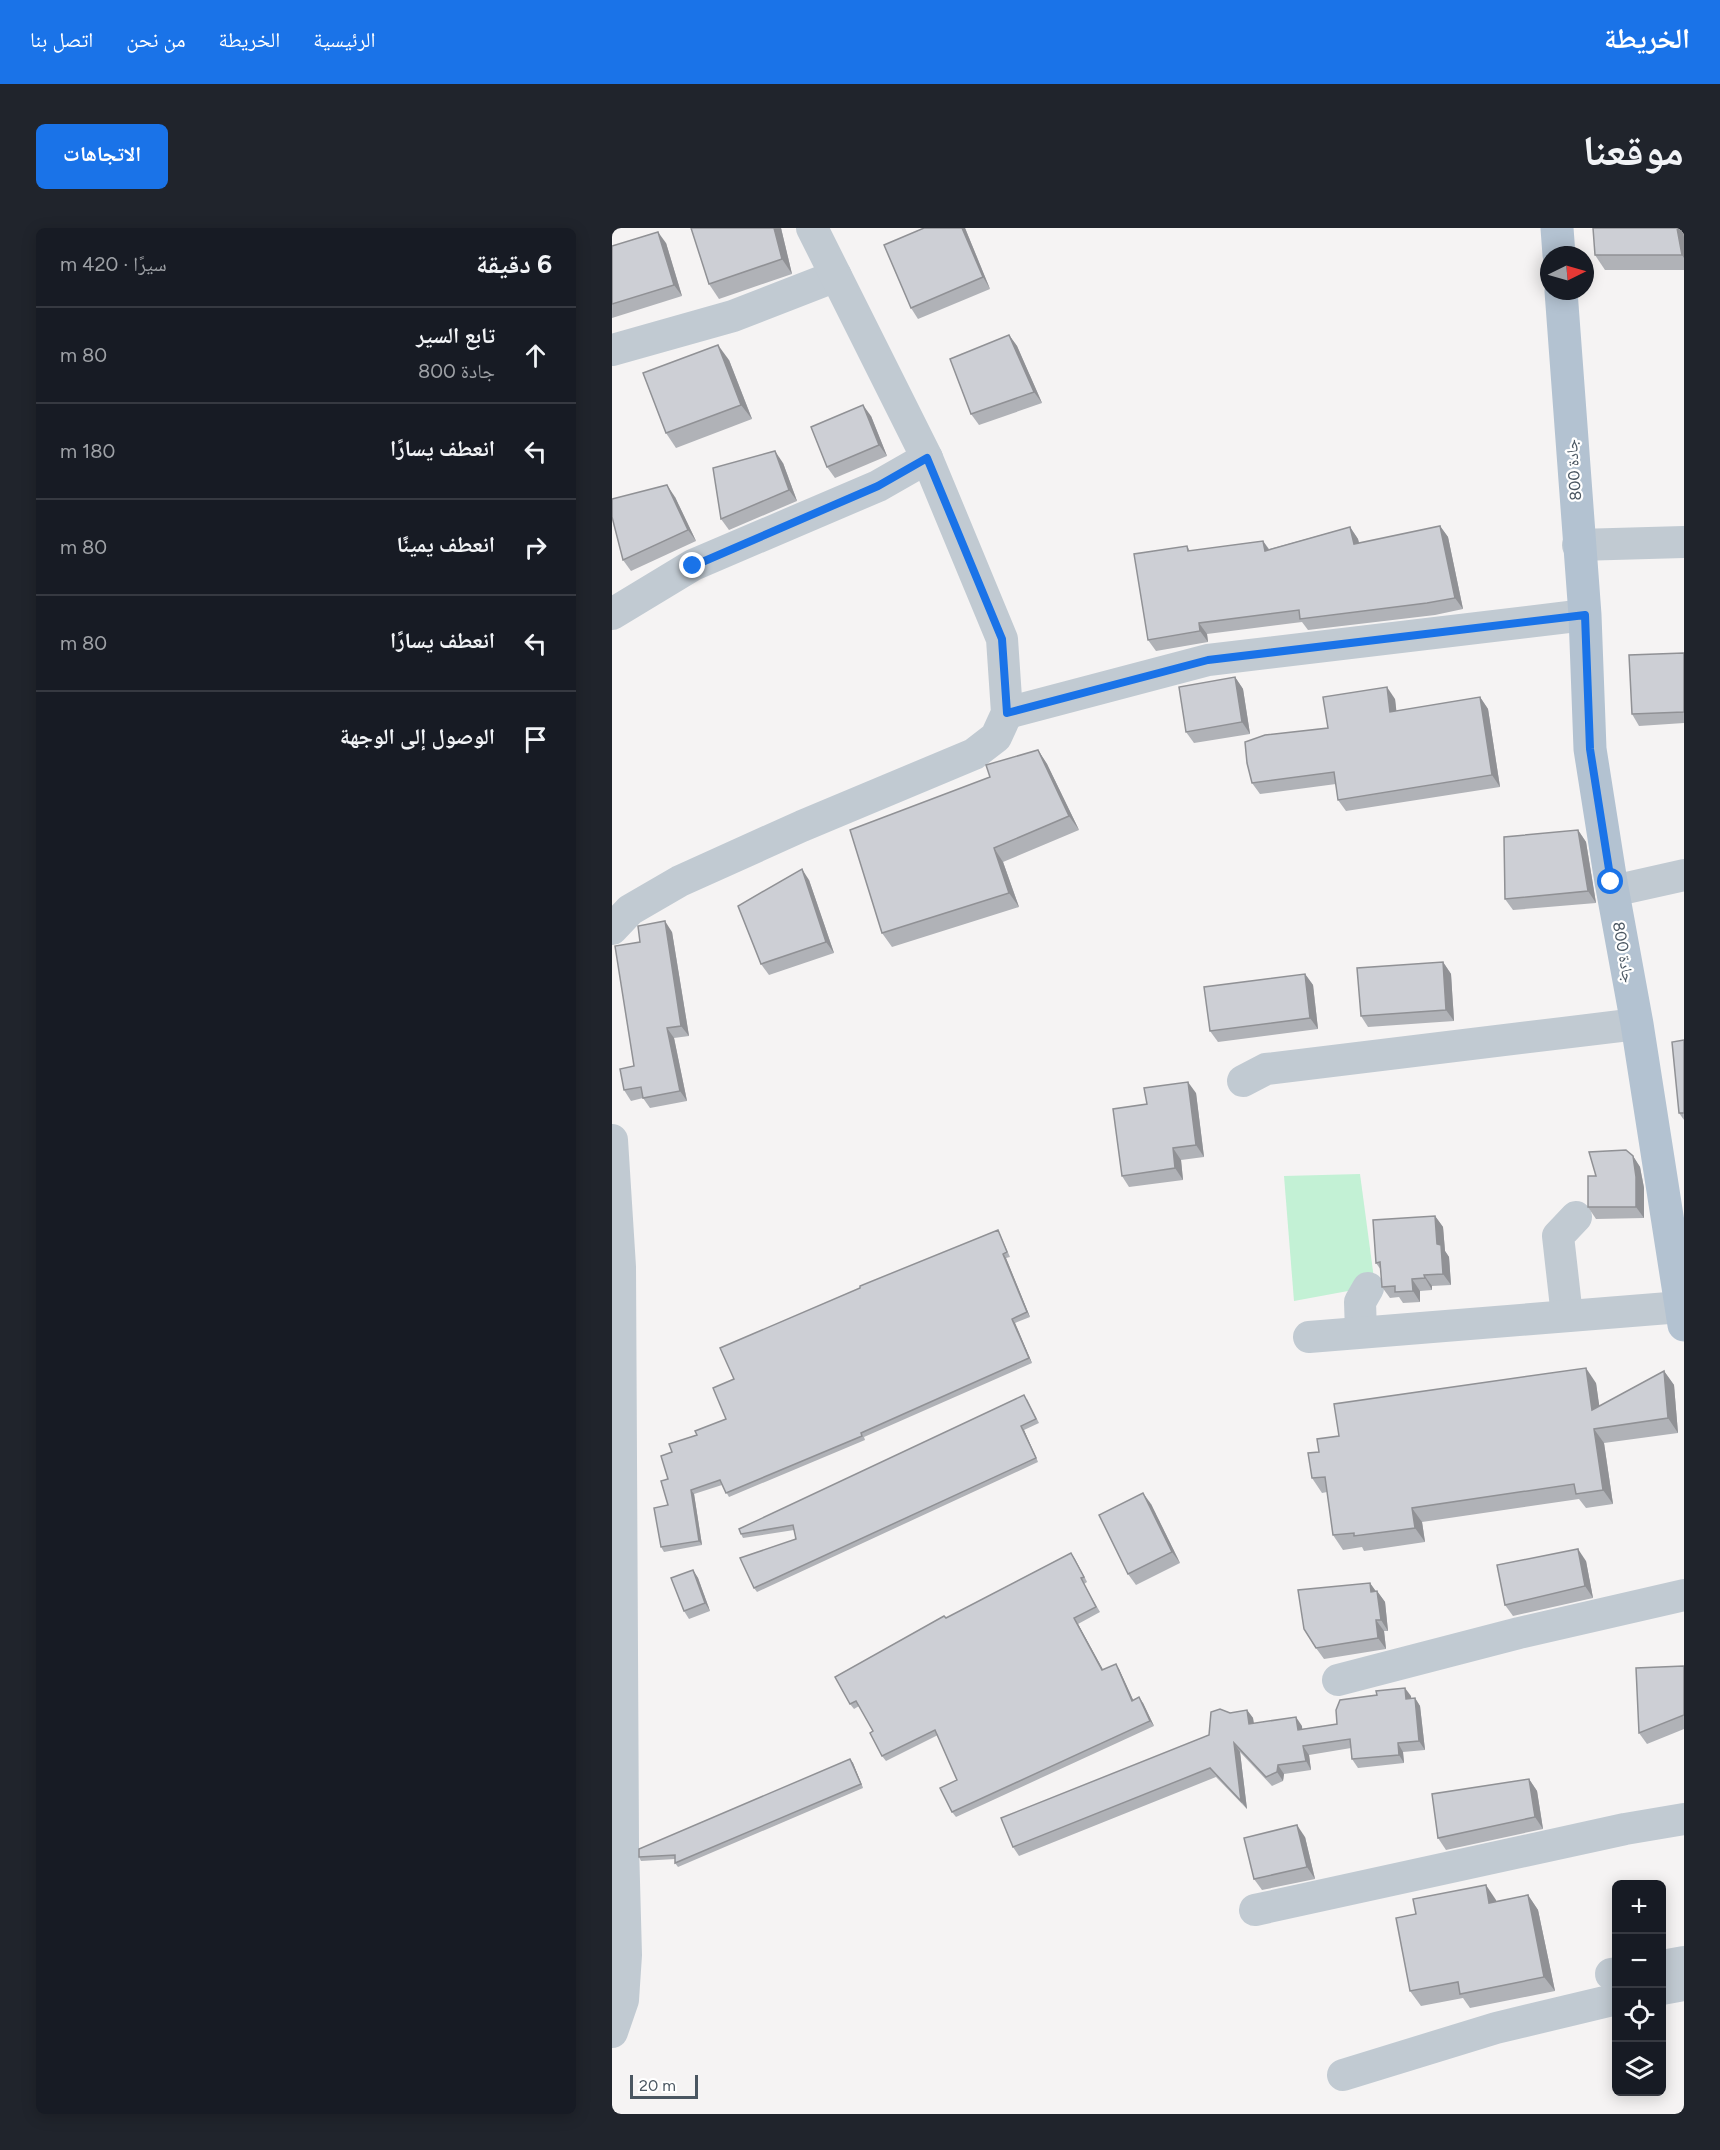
<!DOCTYPE html>
<html lang="ar">
<head>
<meta charset="utf-8">
<style>
  :root { --surface:#171b24; --page:#20242c; --text:#f1f3f6; --muted:#9ea1a6; --line:#363941; --accent:#1a73e8 }
  body { margin:0; font-family:Figtree,"Noto Naskh Arabic",sans-serif; background:var(--page); color:var(--text); direction:rtl }
  .controls { position:absolute; right:18px; bottom:18px; display:grid; overflow:hidden; border-radius:9px; box-shadow:0 3px 15px #0003 }
  .controls button { width:54px; height:54px; display:grid; place-items:center; padding:0; border:0; border-bottom:2px solid var(--line); background:var(--surface); color:var(--text); font:30px sans-serif }
  .compass { position:absolute; left:928px; top:18px; width:54px; height:54px; border-radius:50%; background:var(--surface); box-shadow:0 3px 15px #0003; rotate:85deg }
  .scale { position:absolute; left:18px; bottom:15px; width:68px; box-sizing:border-box; padding-left:6px; border:3px solid #4a5661; border-top:0; font-size:16px; line-height:21px; white-space:nowrap; color:#4a5661; -webkit-text-stroke:4px #fff; paint-order:stroke }
  .stop { position:absolute; width:18px; height:18px; margin:-14px; border:4px solid #1a73e8; border-radius:50%; background:#fff }
  .stop.end { background:#1a73e8; border-color:#fff; box-shadow:0 2px 6px #0008 }
  .list { margin:0; padding:0; list-style:none }
  h2 { display:flex; justify-content:space-between; align-items:center; height:78px; margin:0; padding:0 24px; font-size:26px }
  h2 small { font-size:20px; font-weight:400; color:var(--muted) }
  .list li { display:grid; grid-template-columns:39px 1fr auto; gap:18px; align-items:center; box-sizing:border-box; height:96px; padding:0 24px; border-top:2px solid var(--line) }
  .list b { display:block; font-size:22px; white-space:nowrap }
  .list p { margin:0; font-size:20px; white-space:nowrap; color:var(--muted) }
  .list em { font-size:20px; font-style:normal; color:var(--muted) }
  .icon { flex:none; width:33px; height:33px; fill:none; stroke:currentColor; stroke-width:2; stroke-linecap:round; stroke-linejoin:round }
  .map { position:relative; flex:none; width:1072px; height:1886px; overflow:hidden; direction:ltr; border-radius:9px }
  header { display:flex; align-items:center; gap:36px; box-sizing:border-box; height:84px; padding:0 30px; background:var(--accent); color:#fff }
  header strong { font-size:28px }
  nav { display:flex; gap:33px; margin-inline-start:auto; font-size:21px }
  .intro { display:flex; align-items:center; justify-content:space-between; box-sizing:border-box; height:144px; padding:0 36px }
  h1 { margin:0; font-size:42px }
  .button { padding:15px 27px; border-radius:9px; background:var(--accent); color:#fff; font-size:21px; font-weight:700 }
  main { display:flex; gap:36px; padding:0 36px }
  aside { flex:1; background:var(--surface); border-radius:9px; box-shadow:0 3px 15px #0003 }
  .map>svg:first-child { display:block }
</style>
</head>
<body>
<header>
<strong>الخريطة</strong>
<nav><a>الرئيسية</a><a>الخريطة</a><a>من نحن</a><a>اتصل بنا</a></nav>
</header>
<div class="intro"><h1>موقعنا</h1><a class="button">الاتجاهات</a></div>
<main>
<div class="map">
<svg width="1072" height="1886" viewBox="0 0 1072 1886">
  <rect width="100%" height="100%" fill="#f5f3f3"/>
  <path fill="#c3f1d5" d="M 748,946 L 763,1058 L 682,1073 L 672,948 Z"/>
  <g fill="none" stroke-linecap="round" stroke-linejoin="round">
    <g stroke="#c1cad2" stroke-width="32">
      <path d="M 0,122 L 121,88 L 224,48"/>
      <path d="M 966,317 L 1072,314"/>
      <path d="M 0,386 L 81,337 L 266,258 L 315,230"/>
      <path d="M 395,485 L 596,432 L 973,387"/>
      <path d="M 1001,663 L 1072,647"/>
      <path d="M 0,701 L 18,682 L 68,653 L 190,598 L 362,526 L 384,509 L 395,485 L 390,411 L 315,230 L 200,0"/>
      <path d="M 631,853 L 654,841 L 1025,796"/>
      <path d="M 0,912 L 8,1039 L 11,1617 L 14,1727 L 11,1772 L 0,1804"/>
      <path d="M 955,1088 L 946,1008 L 964,989"/>
      <path d="M 749,1104 L 748,1074 L 756,1060"/>
      <path d="M 697,1109 L 1069,1079"/>
      <path d="M 726,1452 L 907,1405 L 1072,1367"/>
      <path d="M 643,1682 L 1013,1601 L 1072,1591"/>
      <path d="M 1050,1738 L 1072,1734"/>
      <path d="M 999,1746 L 1005,1745"/>
      <path d="M 1050,1761 L 1072,1757"/>
      <path d="M 731,1847 L 884,1800 L 1005,1771"/>
    </g>
    <g stroke="#b3c2d1" stroke-width="33">
      <path d="M 945,0 L 947,27"/>
      <path d="M 949,63 L 973,387 L 978,521 L 999,654 L 1025,796 L 1072,1097"/>
    </g>
  </g>
  <g fill="#b0b2b7">
    <path d="M 169,0 L 180,46 L 107,71 L 97,56 Z"/>
    <path d="M 312,0 L 353,0 L 378,61 L 306,91 L 299,80 Z"/>
    <path d="M 1072,0 L 1072,42 L 993,42 L 983,27 Z"/>
    <path d="M 54,15 L 70,68 L 0,90 L 0,18 Z"/>
    <path d="M 397,107 L 405,118 L 430,175 L 367,197 L 359,186 Z"/>
    <path d="M 117,132 L 140,191 L 64,220 L 54,205 Z"/>
    <path d="M 259,188 L 275,228 L 223,250 L 215,239 Z"/>
    <path d="M 171,235 L 185,273 L 117,302 L 109,291 Z"/>
    <path d="M 63,269 L 84,313 L 19,343 L 11,332 Z"/>
    <path d="M 828,298 L 836,309 L 851,381 L 823,387 L 696,402 L 690,394 L 595,406 L 596,414 L 544,423 L 536,412 L 575,318 L 578,323 L 651,313 L 657,321 L 738,299 L 746,311 L 747,315 Z"/>
    <path d="M 1072,425 L 1072,495 L 1027,498 L 1020,486 Z"/>
    <path d="M 623,449 L 631,461 L 638,506 L 582,515 L 574,504 Z"/>
    <path d="M 868,469 L 876,481 L 888,559 L 734,583 L 726,572 L 724,556 L 648,566 L 640,555 L 716,500 L 783,471 L 784,483 Z"/>
    <path d="M 426,522 L 435,536 L 467,602 L 391,634 L 407,679 L 280,719 L 270,705 L 378,549 Z"/>
    <path d="M 966,602 L 974,614 L 984,675 L 901,682 L 893,671 Z"/>
    <path d="M 197,652 L 222,725 L 157,747 L 149,736 Z"/>
    <path d="M 60,704 L 77,808 L 62,810 L 75,873 L 38,880 L 31,870 L 19,873 L 12,862 L 22,838 L 28,714 Z"/>
    <path d="M 831,734 L 839,746 L 842,793 L 756,799 L 749,788 Z"/>
    <path d="M 693,746 L 701,757 L 706,801 L 606,814 L 598,803 Z"/>
    <path d="M 1072,812 L 1072,892 L 1067,885 Z"/>
    <path d="M 584,865 L 592,929 L 569,932 L 571,952 L 517,959 L 510,948 L 535,876 Z"/>
    <path d="M 1021,928 L 1028,939 L 1032,960 L 1032,990 L 984,991 L 976,979 L 984,948 Z"/>
    <path d="M 823,988 L 831,999 L 833,1023 L 837,1029 L 839,1057 L 820,1058 L 820,1062 L 808,1063 L 808,1074 L 791,1075 L 787,1069 L 778,1070 L 770,1059 L 769,1042 L 764,1035 Z"/>
    <path d="M 388,1006 L 398,1029 L 394,1030 L 418,1089 L 403,1095 L 420,1135 L 252,1209 L 253,1212 L 117,1269 L 110,1257 L 82,1266 L 90,1317 L 52,1324 L 49,1319 L 56,1277 L 56,1251 L 60,1224 L 85,1207 L 114,1191 L 122,1151 Z"/>
    <path d="M 1052,1143 L 1062,1157 L 1066,1205 L 992,1215 L 1001,1276 L 974,1280 L 967,1271 L 810,1294 L 813,1314 L 752,1323 L 750,1319 L 731,1322 L 721,1307 L 715,1264 L 710,1265 L 700,1250 L 707,1224 L 727,1208 L 984,1155 L 987,1178 Z"/>
    <path d="M 415,1171 L 427,1195 L 412,1202 L 426,1234 L 145,1364 L 142,1360 L 184,1311 L 182,1302 L 131,1310 L 129,1306 Z"/>
    <path d="M 539,1276 L 568,1335 L 524,1357 L 516,1346 Z"/>
    <path d="M 459,1325 L 475,1354 L 472,1356 L 488,1384 L 466,1396 L 491,1442 L 507,1441 L 521,1472 L 531,1475 L 542,1498 L 344,1589 L 340,1584 L 345,1552 L 326,1507 L 274,1533 L 270,1528 L 261,1503 L 247,1478 L 242,1481 L 238,1476 L 334,1390 Z"/>
    <path d="M 974,1333 L 981,1370 L 901,1388 L 893,1377 Z"/>
    <path d="M 81,1342 L 86,1350 L 98,1383 L 77,1391 L 72,1383 Z"/>
    <path d="M 758,1355 L 763,1363 L 765,1363 L 773,1374 L 776,1403 L 772,1403 L 774,1421 L 712,1431 L 704,1420 Z"/>
    <path d="M 1072,1438 L 1072,1501 L 1035,1516 L 1027,1505 Z"/>
    <path d="M 799,1468 L 799,1470 L 803,1470 L 808,1478 L 813,1522 L 791,1524 L 792,1535 L 746,1540 L 740,1531 L 739,1520 L 697,1527 L 699,1542 L 672,1546 L 671,1553 L 660,1558 L 628,1524 L 635,1581 L 604,1549 L 407,1628 L 401,1619 L 597,1507 L 618,1485 L 635,1482 L 641,1490 L 642,1496 L 690,1498 L 690,1501 L 725,1496 Z"/>
    <path d="M 238,1531 L 241,1535 L 251,1560 L 66,1639 L 63,1635 L 63,1631 L 29,1633 L 27,1629 Z"/>
    <path d="M 917,1551 L 925,1563 L 931,1601 L 834,1622 L 826,1610 Z"/>
    <path d="M 693,1609 L 703,1651 L 650,1662 L 642,1651 Z"/>
    <path d="M 916,1667 L 926,1682 L 943,1763 L 858,1780 L 851,1770 L 809,1778 L 798,1763 L 884,1672 L 884,1674 Z"/>
  </g>
  <g fill="#909195">
    <path d="M 162,0 L 169,0 L 180,46 L 170,31 Z"/>
    <path d="M 350,0 L 353,0 L 378,61 L 371,49 Z"/>
    <path d="M 1065,0 L 1072,0 L 1072,30 L 1070,27 Z"/>
    <path d="M 46,4 L 54,15 L 70,68 L 62,57 Z"/>
    <path d="M 397,107 L 405,118 L 430,175 L 422,164 Z"/>
    <path d="M 106,117 L 117,132 L 140,191 L 129,177 Z"/>
    <path d="M 251,177 L 259,188 L 275,228 L 267,217 Z"/>
    <path d="M 163,223 L 171,235 L 185,273 L 177,262 Z"/>
    <path d="M 55,257 L 63,269 L 84,313 L 76,302 Z"/>
    <path d="M 828,298 L 836,309 L 851,381 L 843,370 Z"/>
    <path d="M 738,299 L 746,311 L 750,327 L 742,316 Z"/>
    <path d="M 651,313 L 659,325 L 653,323 Z"/>
    <path d="M 587,395 L 595,406 L 596,414 L 588,403 Z"/>
    <path d="M 623,449 L 631,461 L 638,506 L 630,494 Z"/>
    <path d="M 775,459 L 783,471 L 786,496 L 778,484 Z"/>
    <path d="M 868,469 L 876,481 L 888,559 L 880,547 Z"/>
    <path d="M 426,522 L 435,536 L 467,602 L 457,588 Z"/>
    <path d="M 966,602 L 974,614 L 984,675 L 976,663 Z"/>
    <path d="M 382,620 L 391,634 L 407,679 L 397,665 Z"/>
    <path d="M 190,641 L 197,652 L 222,725 L 214,714 Z"/>
    <path d="M 53,693 L 60,704 L 77,808 L 69,798 Z"/>
    <path d="M 831,734 L 839,746 L 842,793 L 834,782 Z"/>
    <path d="M 693,746 L 701,757 L 706,801 L 698,790 Z"/>
    <path d="M 55,800 L 62,810 L 75,873 L 68,863 Z"/>
    <path d="M 576,854 L 584,865 L 592,929 L 584,917 Z"/>
    <path d="M 561,920 L 569,932 L 571,952 L 563,940 Z"/>
    <path d="M 1021,928 L 1028,939 L 1032,960 L 1032,990 L 1024,979 Z"/>
    <path d="M 823,988 L 831,999 L 833,1023 L 837,1029 L 839,1057 L 831,1046 L 825,1016 Z"/>
    <path d="M 391,1026 L 394,1030 L 418,1089 L 415,1084 Z"/>
    <path d="M 812,1047 L 820,1058 L 820,1062 L 813,1050 Z"/>
    <path d="M 800,1051 L 808,1063 L 808,1074 L 801,1063 Z"/>
    <path d="M 400,1091 L 403,1095 L 420,1135 L 417,1130 Z"/>
    <path d="M 974,1140 L 984,1155 L 990,1196 L 980,1182 Z"/>
    <path d="M 1052,1143 L 1062,1157 L 1066,1205 L 1056,1190 Z"/>
    <path d="M 409,1198 L 412,1202 L 426,1234 L 424,1230 Z"/>
    <path d="M 982,1201 L 992,1215 L 1001,1276 L 991,1262 Z"/>
    <path d="M 79,1262 L 82,1266 L 90,1317 L 87,1313 Z"/>
    <path d="M 531,1265 L 539,1276 L 568,1335 L 560,1324 Z"/>
    <path d="M 800,1280 L 810,1294 L 813,1314 L 803,1300 Z"/>
    <path d="M 966,1321 L 974,1333 L 981,1370 L 973,1358 Z"/>
    <path d="M 459,1325 L 463,1331 L 475,1354 L 472,1349 Z"/>
    <path d="M 81,1342 L 86,1350 L 98,1383 L 93,1375 Z"/>
    <path d="M 758,1355 L 766,1366 L 765,1363 L 773,1374 L 776,1403 L 769,1392 L 759,1364 Z"/>
    <path d="M 462,1390 L 466,1396 L 494,1447 L 490,1442 Z"/>
    <path d="M 764,1392 L 772,1403 L 774,1421 L 766,1410 Z"/>
    <path d="M 504,1436 L 507,1441 L 524,1478 L 520,1473 Z"/>
    <path d="M 793,1460 L 799,1468 L 800,1479 L 794,1471 Z"/>
    <path d="M 527,1469 L 531,1475 L 542,1498 L 538,1493 Z"/>
    <path d="M 803,1470 L 808,1478 L 813,1522 L 807,1513 Z"/>
    <path d="M 635,1482 L 641,1490 L 643,1505 L 637,1496 Z"/>
    <path d="M 684,1489 L 690,1498 L 691,1510 L 686,1502 Z"/>
    <path d="M 622,1515 L 628,1524 L 635,1581 L 629,1573 Z"/>
    <path d="M 786,1515 L 791,1524 L 792,1535 L 787,1527 Z"/>
    <path d="M 691,1518 L 697,1527 L 699,1542 L 694,1533 Z"/>
    <path d="M 238,1531 L 241,1535 L 251,1560 L 249,1556 Z"/>
    <path d="M 666,1537 L 672,1546 L 671,1553 L 665,1544 Z"/>
    <path d="M 917,1551 L 925,1563 L 931,1601 L 923,1589 Z"/>
    <path d="M 685,1597 L 693,1609 L 703,1651 L 695,1639 Z"/>
    <path d="M 874,1657 L 884,1672 L 888,1690 L 877,1675 Z"/>
    <path d="M 916,1667 L 926,1682 L 943,1763 L 932,1749 Z"/>
  </g>
  <g fill="#cdcfd5" stroke="#909195" stroke-width="1.5">
    <path d="M 79,0 L 162,0 L 170,31 L 97,56 Z"/>
    <path d="M 312,0 L 350,0 L 371,49 L 299,80 L 272,17 Z"/>
    <path d="M 981,0 L 1065,0 L 1070,27 L 983,27 Z"/>
    <path d="M 46,4 L 62,57 L 0,76 L 0,18 Z"/>
    <path d="M 397,107 L 422,164 L 359,186 L 338,131 Z"/>
    <path d="M 106,117 L 129,177 L 54,205 L 31,145 Z"/>
    <path d="M 251,177 L 267,217 L 215,239 L 199,199 Z"/>
    <path d="M 163,223 L 177,262 L 109,291 L 101,240 Z"/>
    <path d="M 55,257 L 76,302 L 11,332 L 0,289 L 0,271 Z"/>
    <path d="M 828,298 L 843,370 L 815,375 L 688,391 L 687,382 L 587,395 L 588,403 L 536,412 L 522,326 L 575,318 L 576,323 L 651,313 L 653,323 L 738,299 L 742,316 Z"/>
    <path d="M 1072,425 L 1072,484 L 1020,486 L 1017,427 Z"/>
    <path d="M 623,449 L 630,494 L 574,504 L 567,459 Z"/>
    <path d="M 775,459 L 778,484 L 868,469 L 880,547 L 726,572 L 722,544 L 640,555 L 635,535 L 633,514 L 653,507 L 716,500 L 711,469 Z"/>
    <path d="M 426,522 L 457,588 L 382,620 L 397,665 L 270,705 L 238,602 L 378,549 L 374,537 Z"/>
    <path d="M 966,602 L 976,663 L 893,671 L 892,609 Z"/>
    <path d="M 190,641 L 214,714 L 149,736 L 126,678 Z"/>
    <path d="M 53,693 L 69,798 L 55,800 L 68,863 L 31,870 L 29,859 L 12,862 L 8,841 L 22,838 L 3,718 L 28,714 L 26,698 Z"/>
    <path d="M 831,734 L 834,782 L 749,788 L 745,740 Z"/>
    <path d="M 693,746 L 698,790 L 598,803 L 592,759 Z"/>
    <path d="M 1072,812 L 1072,885 L 1067,885 L 1060,814 Z"/>
    <path d="M 576,854 L 584,917 L 561,920 L 563,940 L 510,948 L 501,881 L 535,876 L 532,860 Z"/>
    <path d="M 1014,922 L 1021,928 L 1024,949 L 1024,979 L 976,979 L 976,948 L 984,948 L 977,924 Z"/>
    <path d="M 823,988 L 825,1016 L 829,1017 L 831,1046 L 812,1047 L 813,1050 L 800,1051 L 801,1063 L 783,1064 L 783,1058 L 770,1059 L 768,1034 L 764,1035 L 761,992 Z"/>
    <path d="M 386,1002 L 395,1024 L 391,1026 L 415,1084 L 400,1091 L 417,1130 L 249,1205 L 250,1208 L 114,1265 L 108,1252 L 79,1262 L 87,1313 L 49,1319 L 42,1280 L 56,1277 L 49,1253 L 56,1251 L 49,1228 L 60,1224 L 57,1216 L 85,1207 L 83,1203 L 114,1191 L 101,1160 L 122,1151 L 108,1120 L 248,1060 L 248,1058 Z"/>
    <path d="M 974,1140 L 980,1182 L 1052,1143 L 1056,1190 L 982,1201 L 991,1262 L 964,1266 L 962,1256 L 800,1280 L 803,1300 L 742,1308 L 742,1305 L 721,1307 L 713,1249 L 700,1250 L 696,1225 L 707,1224 L 705,1211 L 727,1208 L 722,1176 Z"/>
    <path d="M 412,1167 L 424,1191 L 409,1198 L 424,1230 L 142,1360 L 128,1330 L 184,1311 L 181,1297 L 129,1306 L 127,1301 Z"/>
    <path d="M 531,1265 L 560,1324 L 516,1346 L 487,1287 Z"/>
    <path d="M 966,1321 L 973,1358 L 893,1377 L 885,1337 Z"/>
    <path d="M 459,1325 L 472,1349 L 469,1350 L 484,1379 L 462,1390 L 490,1442 L 504,1436 L 520,1473 L 527,1469 L 538,1493 L 340,1584 L 328,1560 L 345,1552 L 323,1502 L 270,1528 L 258,1505 L 261,1503 L 244,1473 L 238,1476 L 223,1449 L 332,1388 L 334,1390 Z"/>
    <path d="M 81,1342 L 93,1375 L 72,1383 L 59,1350 Z"/>
    <path d="M 758,1355 L 759,1364 L 765,1363 L 769,1392 L 764,1392 L 766,1410 L 704,1420 L 692,1401 L 686,1362 Z"/>
    <path d="M 1072,1438 L 1072,1487 L 1027,1505 L 1024,1440 Z"/>
    <path d="M 793,1460 L 794,1471 L 803,1470 L 807,1513 L 786,1515 L 787,1527 L 740,1531 L 738,1511 L 691,1518 L 694,1533 L 666,1537 L 665,1544 L 654,1549 L 622,1515 L 629,1573 L 598,1540 L 401,1619 L 389,1590 L 597,1507 L 599,1484 L 608,1481 L 618,1485 L 635,1482 L 637,1496 L 684,1489 L 686,1502 L 725,1496 L 724,1482 L 728,1472 L 765,1467 L 764,1463 Z"/>
    <path d="M 238,1531 L 249,1556 L 63,1635 L 63,1627 L 27,1629 L 27,1621 Z"/>
    <path d="M 917,1551 L 923,1589 L 826,1610 L 820,1566 Z"/>
    <path d="M 685,1597 L 695,1639 L 642,1651 L 632,1610 Z"/>
    <path d="M 874,1657 L 877,1675 L 916,1667 L 932,1749 L 848,1766 L 846,1754 L 798,1763 L 784,1690 L 804,1686 L 801,1671 Z"/>
  </g>
  <g fill="none" stroke-linecap="round" stroke-linejoin="round">
    <path stroke="#1a73e8" stroke-width="8" d="M 81,338 L 266,258 L 315,230 L 390,411 L 395,485 L 596,432 L 973,387 L 978,521 L 999,654"/>
  </g>
  <g text-anchor="middle" stroke-width="4.5" stroke-linejoin="round" paint-order="stroke">
    <g font-size="16" fill="#4a5661" stroke="#fff">
      <text transform="translate(961 242) rotate(-94)" y="6">جادة 800</text>
      <text transform="translate(1012 724) rotate(80)" y="6">جادة 800</text>
    </g>
  </g>
</svg>
<div class="controls">
<button>+</button>
<button>−</button>
<button><svg class="icon" aria-label="locate" viewBox="0 0 24 24"><circle cx="12" cy="12" r="6"/><path d="M12 2v4M12 18v4M2 12h4M18 12h4"/></svg></button>
<button><svg class="icon" aria-label="layers" viewBox="0 0 24 24"><path d="M12 4l9 5-9 5-9-5zM3 14l9 5 9-5"/></svg></button>
</div>
<svg class="compass" viewBox="-18 -18 36 36"><path d="M0-13l5 13h-10z" fill="#e53935"/><path d="M0 13l5-13h-10z" fill="#9ea1a6"/></svg>
<div class="scale">20 m</div>
<div class="stop" style="left:999px;top:654px"></div>
<div class="stop end" style="left:81px;top:338px"></div>
</div>
<aside>
<h2>6 دقيقة<small>سيرًا · 420 m</small></h2>
<ul class="list">
<li><svg class="icon" aria-label="ahead" viewBox="0 0 24 24"><path d="M12 20V5M6 11l6-6 6 6"/></svg><div><b>تابع السير</b><p>جادة 800</p></div><em>80 m</em></li>
<li><svg class="icon" aria-label="left" viewBox="0 0 24 24"><path d="M17 20v-9H6M10 6l-5 5 5 5"/></svg><div><b>انعطف يسارًا</b></div><em>180 m</em></li>
<li><svg class="icon" aria-label="right" viewBox="0 0 24 24"><path d="M7 20v-9h11M14 6l5 5-5 5"/></svg><div><b>انعطف يمينًا</b></div><em>80 m</em></li>
<li><svg class="icon" aria-label="left" viewBox="0 0 24 24"><path d="M17 20v-9H6M10 6l-5 5 5 5"/></svg><div><b>انعطف يسارًا</b></div><em>80 m</em></li>
<li><svg class="icon" aria-label="arrive" viewBox="0 0 24 24"><path d="M6 21V4h12l-3 4 3 4H6"/></svg><div><b>الوصول إلى الوجهة</b></div></li>
</ul>
</aside>
</main>
</body>
</html>
